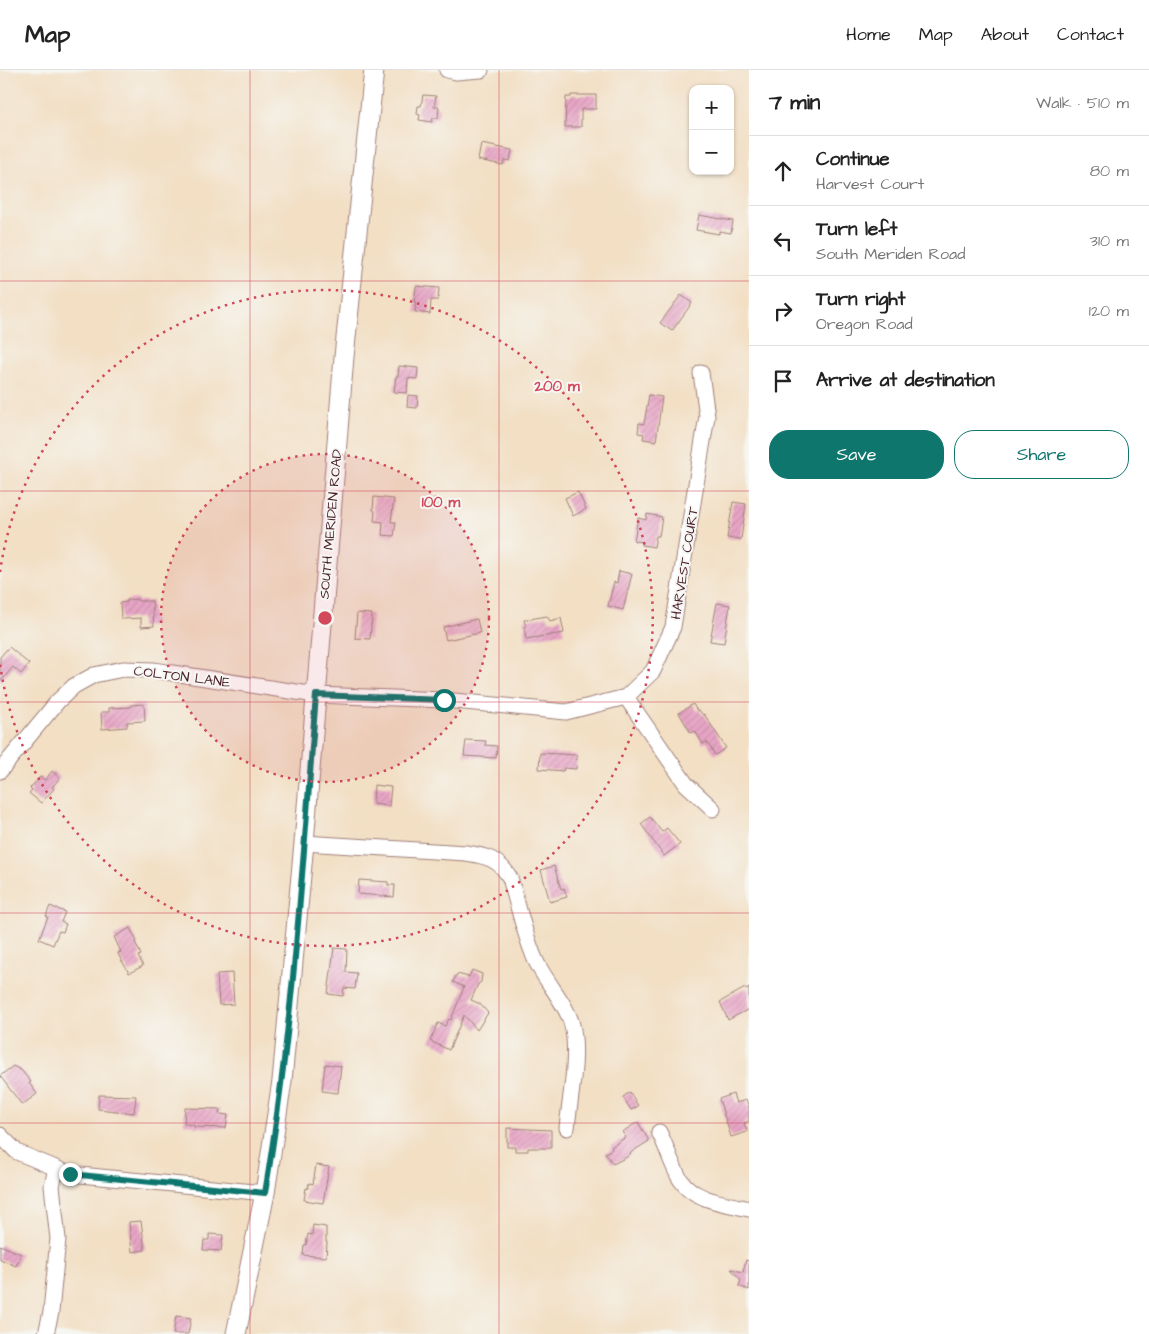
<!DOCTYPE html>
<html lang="en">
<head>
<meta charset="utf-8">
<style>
  :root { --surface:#fff; --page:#f2f2f2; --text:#222; --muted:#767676; --line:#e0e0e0; --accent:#0f766e }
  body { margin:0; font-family:"Architects Daughter",sans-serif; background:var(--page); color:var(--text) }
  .controls { position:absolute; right:15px; top:15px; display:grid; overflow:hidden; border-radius:10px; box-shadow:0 1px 4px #0004 }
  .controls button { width:45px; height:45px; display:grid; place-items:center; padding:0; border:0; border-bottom:1px solid var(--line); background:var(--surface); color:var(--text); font:25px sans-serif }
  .stop { position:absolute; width:15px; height:15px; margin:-11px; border:4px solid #0f766e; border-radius:50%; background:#fff }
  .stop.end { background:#0f766e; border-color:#fff; box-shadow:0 1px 5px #0008 }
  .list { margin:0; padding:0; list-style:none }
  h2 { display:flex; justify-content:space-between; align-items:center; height:65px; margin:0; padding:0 20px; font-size:21px }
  h2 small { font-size:16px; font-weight:400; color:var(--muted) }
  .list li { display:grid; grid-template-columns:32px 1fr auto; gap:15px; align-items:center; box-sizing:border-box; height:70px; padding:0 20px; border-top:1px solid var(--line) }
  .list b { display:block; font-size:19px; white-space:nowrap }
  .list p { margin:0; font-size:16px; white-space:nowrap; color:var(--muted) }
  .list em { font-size:16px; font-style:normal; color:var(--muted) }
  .actions { display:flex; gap:10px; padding:15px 20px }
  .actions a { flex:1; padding:11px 0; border:1px solid var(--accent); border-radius:20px; text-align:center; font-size:18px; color:var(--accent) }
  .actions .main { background:var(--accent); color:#fff }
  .icon { flex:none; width:28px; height:28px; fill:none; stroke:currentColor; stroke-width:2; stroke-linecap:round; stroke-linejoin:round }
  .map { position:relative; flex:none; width:749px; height:1264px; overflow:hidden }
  header { display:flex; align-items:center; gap:30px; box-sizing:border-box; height:70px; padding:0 25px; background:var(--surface); border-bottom:1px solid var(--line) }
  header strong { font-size:24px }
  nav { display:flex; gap:28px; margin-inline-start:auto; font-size:18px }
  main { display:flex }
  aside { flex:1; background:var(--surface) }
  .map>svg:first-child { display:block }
</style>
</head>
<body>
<header>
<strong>Map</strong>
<nav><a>Home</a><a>Map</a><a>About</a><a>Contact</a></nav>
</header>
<main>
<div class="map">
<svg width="749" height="1264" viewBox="0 0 749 1264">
  <defs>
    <pattern id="building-hatch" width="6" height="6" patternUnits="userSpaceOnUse" patternTransform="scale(1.25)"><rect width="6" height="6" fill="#e8a6c6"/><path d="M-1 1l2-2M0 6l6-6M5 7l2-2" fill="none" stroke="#c88eaa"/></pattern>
  </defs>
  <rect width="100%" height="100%" fill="#f6f6f2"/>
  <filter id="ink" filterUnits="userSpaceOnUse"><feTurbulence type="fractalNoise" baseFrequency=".02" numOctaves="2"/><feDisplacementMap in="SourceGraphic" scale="10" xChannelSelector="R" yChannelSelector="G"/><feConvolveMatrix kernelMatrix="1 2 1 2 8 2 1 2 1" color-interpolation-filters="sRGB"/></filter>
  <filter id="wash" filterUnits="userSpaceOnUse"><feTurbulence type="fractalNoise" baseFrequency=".0096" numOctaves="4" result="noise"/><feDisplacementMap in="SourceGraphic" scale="20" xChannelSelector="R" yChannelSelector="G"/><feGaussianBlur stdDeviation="1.12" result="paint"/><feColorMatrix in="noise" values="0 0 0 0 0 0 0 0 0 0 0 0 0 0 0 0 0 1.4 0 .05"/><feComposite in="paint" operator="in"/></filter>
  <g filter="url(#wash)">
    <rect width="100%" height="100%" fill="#f2dfc4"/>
    <g id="blocks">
      <g fill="url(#building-hatch)">
        <path d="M 423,25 L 436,26 L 434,37 L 439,37 L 438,48 L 433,48 L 432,52 L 419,50 L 420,45 L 417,44 L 418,36 L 421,36 Z"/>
        <path d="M 571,25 L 596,25 L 596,39 L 581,39 L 581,57 L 565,57 L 566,27 L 571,27 Z"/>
        <path d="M 481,74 L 512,80 L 510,91 L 504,90 L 503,95 L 478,90 Z"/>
        <path d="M 699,145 L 733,151 L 731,163 L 719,161 L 719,164 L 696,160 Z"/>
        <path d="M 416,216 L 439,218 L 438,230 L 431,230 L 430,244 L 415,242 L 416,232 L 414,232 Z"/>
        <path d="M 681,225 L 692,233 L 672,261 L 660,253 Z"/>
        <path d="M 399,296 L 418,298 L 417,309 L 408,308 L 407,323 L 394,322 L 396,306 L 398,306 Z"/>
        <path d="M 408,325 L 418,326 L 417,338 L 407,337 Z"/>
        <path d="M 649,325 L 662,327 L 656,371 L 643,369 L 644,364 L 638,363 L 639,353 L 644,354 Z"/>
        <path d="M 578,422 L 586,439 L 573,446 L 565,428 Z"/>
        <path d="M 374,427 L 394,429 L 391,452 L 396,452 L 394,466 L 382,465 L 383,452 L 374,451 L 375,441 L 373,440 Z"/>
        <path d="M 733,432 L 746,434 L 741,469 L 727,468 Z"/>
        <path d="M 647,444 L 662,447 L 659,466 L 656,466 L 654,477 L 642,475 L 643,472 L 634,471 L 638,448 L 646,450 Z"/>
        <path d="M 619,501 L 632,504 L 623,540 L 608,536 L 614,512 L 617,513 Z"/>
        <path d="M 137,529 L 138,531 L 152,531 L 154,556 L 141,557 L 141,548 L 121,549 L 120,533 L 127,532 L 127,530 Z"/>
        <path d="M 717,533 L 730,535 L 724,573 L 710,571 Z"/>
        <path d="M 357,543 L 372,544 L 370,569 L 355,568 Z"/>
        <path d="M 547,546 L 550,551 L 561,548 L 564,563 L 526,569 L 524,557 L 526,557 L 524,550 Z"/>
        <path d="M 477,549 L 480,563 L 446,570 L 443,557 Z"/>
        <path d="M 9,577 L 29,594 L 21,604 L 13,597 L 0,612 L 0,587 Z"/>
        <path d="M 144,634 L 145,651 L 127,652 L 127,657 L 102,659 L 101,642 L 109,642 L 109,638 L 131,637 L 131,635 Z"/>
        <path d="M 693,634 L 697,641 L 699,640 L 703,645 L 704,644 L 726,678 L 715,685 L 707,672 L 703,674 L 695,661 L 691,663 L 679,643 Z"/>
        <path d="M 466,670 L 486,671 L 485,675 L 497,676 L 496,688 L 464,686 Z"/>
        <path d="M 540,683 L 577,685 L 576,699 L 564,698 L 563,701 L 539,699 Z"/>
        <path d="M 52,701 L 60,708 L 52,717 L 54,719 L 41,733 L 29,723 L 32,720 L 30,718 L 40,707 L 45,710 Z"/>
        <path d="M 374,715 L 391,717 L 389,736 L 373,734 Z"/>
        <path d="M 650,747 L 662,762 L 667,758 L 680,774 L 664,786 L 641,754 Z"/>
        <path d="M 554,796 L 561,819 L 564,818 L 567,827 L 550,832 L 541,800 Z"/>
        <path d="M 359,810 L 388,812 L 388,815 L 395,815 L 394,827 L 358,824 Z"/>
        <path d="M 50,836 L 65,842 L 61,852 L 66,854 L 63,862 L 59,861 L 53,875 L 39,869 L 48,847 L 46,846 Z"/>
        <path d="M 130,858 L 137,871 L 135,872 L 141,885 L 138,886 L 143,896 L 129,903 L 119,886 L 118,883 L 121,882 L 114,867 Z"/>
        <path d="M 334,878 L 347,879 L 346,902 L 357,903 L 355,919 L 344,918 L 343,926 L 328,924 Z"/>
        <path d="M 472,900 L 482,904 L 481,912 L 478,914 L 471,930 L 480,934 L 488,943 L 477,960 L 464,945 L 449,980 L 430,971 L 438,953 L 445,956 L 449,949 L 451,950 L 464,917 L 453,912 L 457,904 L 469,907 Z"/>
        <path d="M 232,903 L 234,934 L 219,935 L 217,904 Z"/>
        <path d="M 745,918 L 746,920 L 749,918 L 749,939 L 728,950 L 720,932 Z"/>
        <path d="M 325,994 L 341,996 L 338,1023 L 322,1021 Z"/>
        <path d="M 13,996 L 21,1000 L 31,1012 L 29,1013 L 37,1024 L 22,1035 L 0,1006 Z"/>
        <path d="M 630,1022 L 638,1036 L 631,1040 L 623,1027 Z"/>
        <path d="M 733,1024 L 736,1033 L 746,1030 L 749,1037 L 749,1051 L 744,1053 L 747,1062 L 731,1067 L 719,1029 Z"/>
        <path d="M 99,1025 L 136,1026 L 134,1043 L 98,1039 Z"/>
        <path d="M 185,1038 L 220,1039 L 219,1044 L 228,1045 L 226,1058 L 194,1057 L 194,1055 L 184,1054 Z"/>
        <path d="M 638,1052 L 649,1071 L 633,1081 L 627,1087 L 613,1094 L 605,1083 L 612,1079 L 611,1077 L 626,1067 L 622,1062 Z"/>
        <path d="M 507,1058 L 551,1060 L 551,1078 L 528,1078 L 528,1081 L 515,1081 L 515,1077 L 507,1077 Z"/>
        <path d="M 316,1095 L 329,1097 L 323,1133 L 304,1130 L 306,1118 L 308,1119 L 309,1113 L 313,1114 Z"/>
        <path d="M 141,1151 L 145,1180 L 132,1182 L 129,1152 Z"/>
        <path d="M 313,1155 L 326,1157 L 326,1172 L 327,1172 L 326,1187 L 303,1185 L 304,1175 L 306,1175 L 308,1164 L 312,1165 Z"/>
        <path d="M 209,1164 L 223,1165 L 221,1181 L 203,1180 L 204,1170 L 209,1170 Z"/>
        <path d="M 0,1175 L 21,1184 L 16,1196 L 0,1189 Z"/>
        <path d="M 746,1190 L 749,1191 L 749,1220 L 739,1216 L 741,1210 L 731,1199 L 743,1202 Z"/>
        <path d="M 176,1246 L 191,1248 L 188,1264 L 173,1264 Z"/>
      </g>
    </g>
  </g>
  <g filter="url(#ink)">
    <use href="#blocks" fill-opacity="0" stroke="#9e7f78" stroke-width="1"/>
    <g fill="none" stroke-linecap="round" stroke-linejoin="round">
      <defs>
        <g id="minor">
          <path d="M 447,0 L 456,2 L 481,0"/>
          <path d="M 626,627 L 686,714 L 713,739"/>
          <path d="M 0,701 L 58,631 L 74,616 L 94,605 L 123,599 L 153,600 L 316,625 L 444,630 L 566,642 L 626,627 L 653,601 L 673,557 L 707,346 L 701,303"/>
          <path d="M 304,773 L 466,783 C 487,786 499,789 510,808 C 518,835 524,863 535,889 C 544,910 567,934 572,955 C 579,985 570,1027 567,1058"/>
          <path d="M 659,1062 C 667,1077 671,1094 680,1109 C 694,1131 725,1133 749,1139"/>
          <path d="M 0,1065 L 17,1082 L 70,1104 L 265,1123"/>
          <path d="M 46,1264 L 51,1242 L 58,1169 L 52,1116 L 56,1098"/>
        </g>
        <path id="major" d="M 236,1264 L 265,1123 L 282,1011 L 304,773 L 344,287 L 374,0"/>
      </defs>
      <use href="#minor" stroke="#9e7f78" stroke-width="17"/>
      <use href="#major" stroke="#9e7f78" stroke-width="21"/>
      <use href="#minor" stroke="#fff" stroke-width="15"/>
      <use href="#major" stroke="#fff" stroke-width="19"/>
    </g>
  </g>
  <g fill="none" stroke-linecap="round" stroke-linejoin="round" filter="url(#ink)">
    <path stroke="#0f766e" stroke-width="6" d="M 70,1104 L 265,1123 C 293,958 303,791 316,625 L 444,630"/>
  </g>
  <path fill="none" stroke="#d1495b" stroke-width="1" stroke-opacity="0.55" d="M 250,0 L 250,1264M 499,0 L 499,1264M 0,211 L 749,211M 0,421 L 749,421M 0,632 L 749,632M 0,843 L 749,843M 0,1053 L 749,1053"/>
  <circle cx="325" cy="548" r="164" fill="#d1495b" fill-opacity=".12"/>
  <g fill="none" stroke="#d1495b" stroke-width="2.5" stroke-dasharray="2.5 5">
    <circle cx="325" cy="548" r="164"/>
    <path d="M0 502A328 328 0 1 1 0 594"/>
  </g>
  <g text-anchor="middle" stroke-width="4" stroke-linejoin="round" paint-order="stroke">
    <g font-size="14" fill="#4a1f2b" stroke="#f6f6f2">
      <text transform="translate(330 454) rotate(-85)" y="5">SOUTH MERIDEN ROAD</text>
      <text transform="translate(684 493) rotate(-81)" y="5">HARVEST COURT</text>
      <text transform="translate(182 606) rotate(7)" y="5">COLTON LANE</text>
    </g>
  </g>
  <circle cx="325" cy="548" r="8" fill="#d1495b" stroke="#f6f6f2" stroke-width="2.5"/>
  <g font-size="15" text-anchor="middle" font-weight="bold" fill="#d1495b" stroke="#f6f6f2" stroke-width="4" stroke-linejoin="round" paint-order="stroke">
    <text x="557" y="321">200 m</text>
    <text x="441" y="437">100 m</text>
  </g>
</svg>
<div class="controls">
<button>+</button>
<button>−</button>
</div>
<div class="stop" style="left:444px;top:630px"></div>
<div class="stop end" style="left:70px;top:1104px"></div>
</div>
<aside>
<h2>7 min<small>Walk · 510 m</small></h2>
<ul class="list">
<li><svg class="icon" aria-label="ahead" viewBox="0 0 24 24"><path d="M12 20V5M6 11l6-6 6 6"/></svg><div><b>Continue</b><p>Harvest Court</p></div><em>80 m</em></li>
<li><svg class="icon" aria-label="left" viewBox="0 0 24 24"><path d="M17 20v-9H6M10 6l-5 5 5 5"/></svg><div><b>Turn left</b><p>South Meriden Road</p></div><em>310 m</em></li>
<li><svg class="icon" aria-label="right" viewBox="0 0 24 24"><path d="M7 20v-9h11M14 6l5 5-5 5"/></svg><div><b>Turn right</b><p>Oregon Road</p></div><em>120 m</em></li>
<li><svg class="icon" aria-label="arrive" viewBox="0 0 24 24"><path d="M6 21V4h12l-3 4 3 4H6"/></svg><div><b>Arrive at destination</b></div></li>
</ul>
<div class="actions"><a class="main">Save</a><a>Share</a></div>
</aside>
</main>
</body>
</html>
